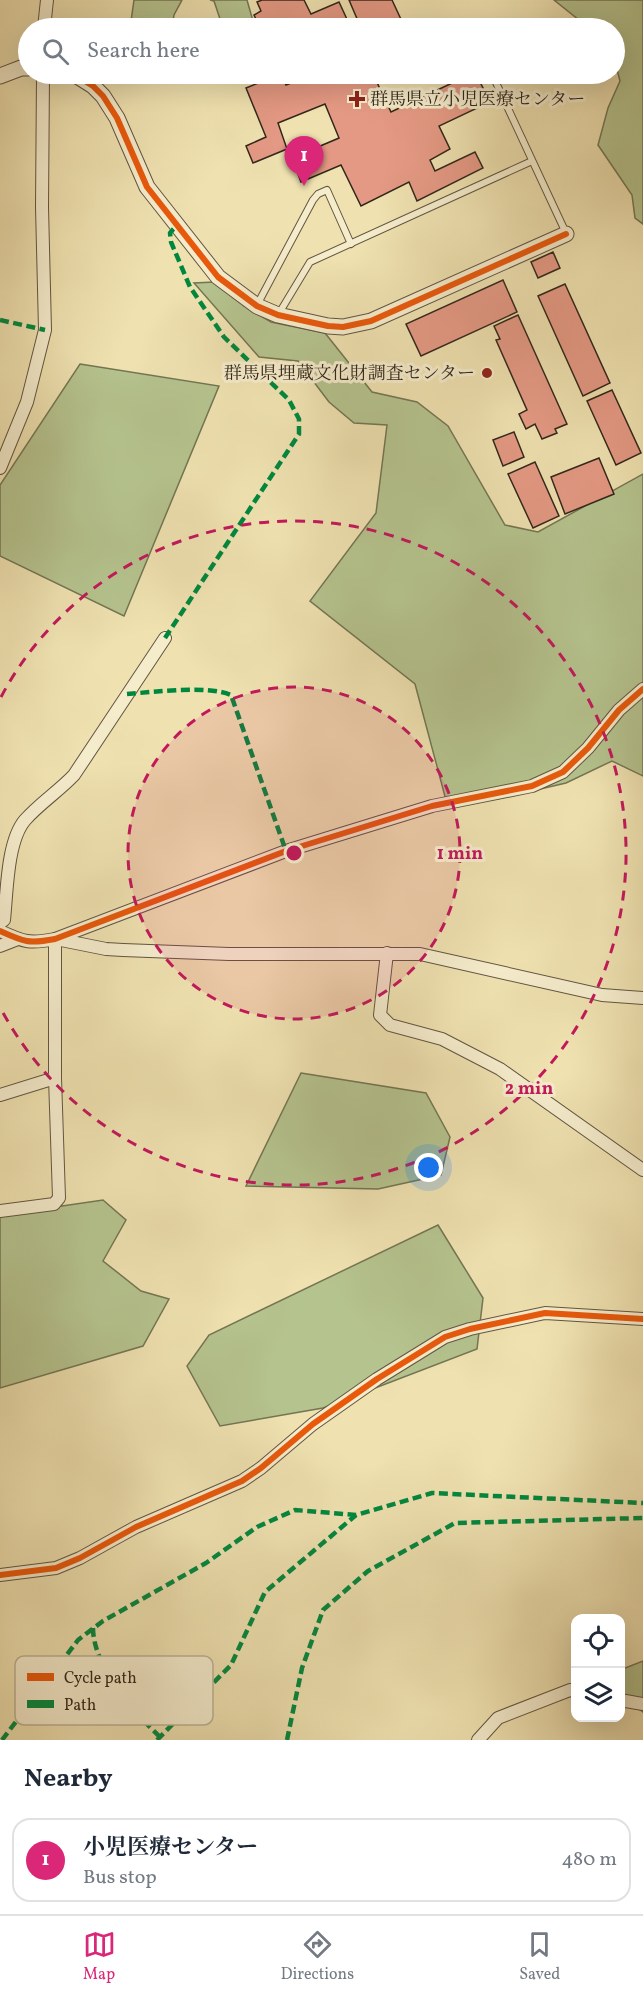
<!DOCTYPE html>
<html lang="en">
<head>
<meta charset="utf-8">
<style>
  :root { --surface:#fff; --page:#f2f2f3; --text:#1f2937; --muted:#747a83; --line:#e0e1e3; --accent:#db2777 }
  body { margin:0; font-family:Vollkorn,"Noto Serif JP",serif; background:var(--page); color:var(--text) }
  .controls { position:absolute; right:18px; bottom:18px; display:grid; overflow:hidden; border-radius:12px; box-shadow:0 6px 24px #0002 }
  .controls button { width:54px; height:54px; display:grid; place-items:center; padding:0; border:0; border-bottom:2px solid var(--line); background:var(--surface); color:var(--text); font:30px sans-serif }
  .you { position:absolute; left:429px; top:1168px; width:21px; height:21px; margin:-15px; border:4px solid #fff; border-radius:50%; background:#1a73e8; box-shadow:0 0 0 9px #1a73e833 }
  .badge { display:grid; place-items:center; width:39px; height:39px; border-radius:50%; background:var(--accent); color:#fff; font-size:20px; font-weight:700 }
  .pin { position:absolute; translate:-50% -50px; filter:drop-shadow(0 2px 3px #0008) }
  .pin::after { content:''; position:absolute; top:32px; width:21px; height:18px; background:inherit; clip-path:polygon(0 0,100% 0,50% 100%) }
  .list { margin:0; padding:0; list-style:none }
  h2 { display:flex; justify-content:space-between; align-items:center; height:78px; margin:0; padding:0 24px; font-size:26px }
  h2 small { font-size:20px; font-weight:400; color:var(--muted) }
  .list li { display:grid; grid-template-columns:39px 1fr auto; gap:18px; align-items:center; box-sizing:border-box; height:84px; margin:0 12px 12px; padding:0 12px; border:2px solid var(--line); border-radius:18px }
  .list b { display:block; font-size:22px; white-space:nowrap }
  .list p { margin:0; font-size:20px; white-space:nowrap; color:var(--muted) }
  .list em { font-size:20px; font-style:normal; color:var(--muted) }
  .icon { flex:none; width:33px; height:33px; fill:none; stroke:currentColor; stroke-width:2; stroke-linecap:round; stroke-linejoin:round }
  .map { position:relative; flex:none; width:643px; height:1740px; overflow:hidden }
  .search { position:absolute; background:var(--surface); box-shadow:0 6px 24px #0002; left:18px; right:18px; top:18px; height:66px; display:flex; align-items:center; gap:15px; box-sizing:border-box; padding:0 21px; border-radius:33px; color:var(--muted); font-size:22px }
  .sheet { height:174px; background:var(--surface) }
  nav { display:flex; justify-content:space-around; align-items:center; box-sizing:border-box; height:84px; border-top:2px solid var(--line); background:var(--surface); font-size:16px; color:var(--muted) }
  nav a { display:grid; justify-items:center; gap:3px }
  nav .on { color:var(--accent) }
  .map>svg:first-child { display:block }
</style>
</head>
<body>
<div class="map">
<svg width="643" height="1740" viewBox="0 0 643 1740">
  <rect width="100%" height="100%" fill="#efe1b0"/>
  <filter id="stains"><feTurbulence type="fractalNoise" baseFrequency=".00333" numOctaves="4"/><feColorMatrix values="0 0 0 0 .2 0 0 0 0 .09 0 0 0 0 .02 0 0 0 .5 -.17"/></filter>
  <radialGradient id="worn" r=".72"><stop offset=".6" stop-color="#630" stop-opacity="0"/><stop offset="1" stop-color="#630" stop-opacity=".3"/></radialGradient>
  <g fill="#b5c38e" stroke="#747554" stroke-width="1.5">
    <path d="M 134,0 L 182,0 L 174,15 L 172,28 L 130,28 Z"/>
    <path d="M 210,0 L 247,0 L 255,28 L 223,28 L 214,1 Z"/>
    <path d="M 554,0 L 643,0 L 643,224 L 635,218 L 632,195 L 598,145 L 608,108 L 620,81 L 615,62 L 614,28 L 589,28 Z"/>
    <path d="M 215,282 L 244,306 L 271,322 L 325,333 L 372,392 L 417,402 L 448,426 L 505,525 L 538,532 L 643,474 L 643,776 L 612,761 L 566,783 L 497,799 L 447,804 L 415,684 L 310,601 L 376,513 L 387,425 L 354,423 L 329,402 L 298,361 L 259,357 L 194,283 Z"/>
    <path d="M 80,364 L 219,386 L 124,616 L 0,556 L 0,485 Z"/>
    <path d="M 301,1073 L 426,1093 L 450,1137 L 441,1175 L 378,1189 L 246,1186 Z"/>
    <path d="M 103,1200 L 126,1220 L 103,1261 L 141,1291 L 169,1299 L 143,1346 L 0,1388 L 0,1215 Z"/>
    <path d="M 438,1225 L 483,1298 L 477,1349 L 323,1408 L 220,1426 L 187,1366 L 209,1335 Z"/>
    <path d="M 643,1661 L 643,1712 L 621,1695 L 620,1670 Z"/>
  </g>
  <g fill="#e49984" stroke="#32271b" stroke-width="1.5">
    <path d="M 262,0 L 304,0 L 311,14 L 339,2 L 351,28 L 260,28 L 254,15 L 261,11 L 257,2 Z"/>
    <path d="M 349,0 L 392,0 L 405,28 L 361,28 Z"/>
    <path d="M 281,74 L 286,85 L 314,74 L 373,74 L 391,112 L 471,74 L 476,74 L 490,102 L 439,126 L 450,149 L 430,160 L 435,171 L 475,152 L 483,168 L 417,201 L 409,182 L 361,206 L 341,165 L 301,182 L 292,158 L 339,138 L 325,104 L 278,123 L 287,149 L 253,163 L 246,146 L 266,137 L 246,88 Z"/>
    <path d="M 380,74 L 406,74 L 384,83 Z"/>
    <path d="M 553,252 L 560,268 L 538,278 L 531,262 Z"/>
    <path d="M 503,280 L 517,312 L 421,356 L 406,324 Z"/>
    <path d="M 565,284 L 610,383 L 583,396 L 538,296 Z"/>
    <path d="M 518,315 L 567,424 L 555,429 L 557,433 L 542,439 L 535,424 L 526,429 L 519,414 L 527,410 L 496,340 L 500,339 L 494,326 Z"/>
    <path d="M 612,390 L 641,453 L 616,465 L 587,401 Z"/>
    <path d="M 514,432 L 524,457 L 503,466 L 493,440 Z"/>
    <path d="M 599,458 L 614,494 L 565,514 L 551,477 Z"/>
    <path d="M 535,462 L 559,516 L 533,528 L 508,474 Z"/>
  </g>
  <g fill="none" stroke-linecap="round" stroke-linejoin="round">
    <defs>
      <g id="service">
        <path d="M 492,74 L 566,233"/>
        <path d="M 257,305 L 313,200 L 318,194 L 327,190 L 351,244"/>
        <path d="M 278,315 L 310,262 L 532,161"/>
      </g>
      <g id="minor">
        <path d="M 44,28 L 47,0"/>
        <path d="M 0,468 L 27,402 L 45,330 L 42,207 L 43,74"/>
        <path d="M 0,923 L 4,920 C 7,892 7,841 25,820 C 40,803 59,791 74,775 L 165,638"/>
        <path d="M 0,931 C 24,942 29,944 55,939 L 286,851 L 432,806 L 532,786 L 563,772 L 588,748 L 619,710 L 643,689"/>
        <path d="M 56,939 L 106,949 L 123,950 L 229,954 L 420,954 L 602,995 L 643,998"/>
        <path d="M 0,946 L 18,939"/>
        <path d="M 387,953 L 380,1015 L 390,1025 L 442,1039 L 500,1069 L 643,1170"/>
        <path d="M 0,1095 L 55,1078"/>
        <path d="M 0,1211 L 54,1204 L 59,1198 L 55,1078 L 55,939"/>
        <path d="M 0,1575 L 56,1568 L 80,1558 L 136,1527 L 242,1481 L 261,1468 L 313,1424 L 377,1379 L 445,1337 L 470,1329 L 545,1313 L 643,1319"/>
        <path d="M 620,1700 L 643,1704"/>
        <path d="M 478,1740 L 498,1718 L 570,1690 L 576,1691"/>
      </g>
      <g id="tertiary">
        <path d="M 74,74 L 93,86 L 103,96 L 117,118 L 147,187 L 218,277 L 257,306 L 278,315 L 328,326 L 343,327 L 371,321 L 566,234"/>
        <path d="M 0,76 L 21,68 L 28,68"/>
      </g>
    </defs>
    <use href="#service" stroke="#615640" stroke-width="8"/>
    <use href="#minor" stroke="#615640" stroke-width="14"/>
    <use href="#tertiary" stroke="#615640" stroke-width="17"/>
    <use href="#service" stroke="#f5eccc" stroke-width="6"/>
    <use href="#minor" stroke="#f5eccc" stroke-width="12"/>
    <use href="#tertiary" stroke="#f5eccc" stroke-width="15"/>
    <g stroke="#00873e" stroke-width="4.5" stroke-dasharray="9 4.5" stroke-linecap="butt">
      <path d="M 0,320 L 45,330"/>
      <path d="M 165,638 L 299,434 L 299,419 L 289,400 L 224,337 L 190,287 L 171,242 L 170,233 L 176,226"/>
      <path d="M 127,694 C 154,692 208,685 231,695 L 286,851"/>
      <path d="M 93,1628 C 93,1666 134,1712 160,1737"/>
      <path d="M 2,1740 L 78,1640 L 103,1621 L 206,1563 L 257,1527 L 295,1510 L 356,1515 L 432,1493 L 643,1503"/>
      <path d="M 157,1740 L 231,1665 L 265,1592 L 356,1515"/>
      <path d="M 287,1740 L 302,1668 L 323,1610 L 368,1571 L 455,1523 L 643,1518"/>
    </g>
    <defs>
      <g id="cycleway">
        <path d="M 74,74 L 93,86 L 103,96 L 117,118 L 147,187 L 218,277 L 257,306 L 278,315 L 328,326 L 343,327 L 371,321 L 566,234"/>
        <path d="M 0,931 C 24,942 29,944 55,939 L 286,851 L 432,806 L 532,786 L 563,772 L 588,748 L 619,710 L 643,689"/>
        <path d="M 0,1575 L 56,1568 L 80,1558 L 136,1527 L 242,1481 L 261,1468 L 313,1424 L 377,1379 L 445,1337 L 470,1329 L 545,1313 L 643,1319"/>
      </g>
    </defs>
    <use href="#cycleway" stroke="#f5eccc" stroke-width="10"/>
    <use href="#cycleway" stroke="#e8590c" stroke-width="6"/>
  </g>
  <circle cx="294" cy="853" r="166" fill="#c2185b" fill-opacity=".12"/>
  <g fill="none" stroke="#c2185b" stroke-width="3" stroke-dasharray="10 8">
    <circle cx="294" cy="853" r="166"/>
    <path d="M1 697A332 332 0 1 1 1 1009"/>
  </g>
  <g fill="#8f2418" stroke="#f5eccc" stroke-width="2">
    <path d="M354 90h6v6h6v6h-6v6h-6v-6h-6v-6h6z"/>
    <circle cx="487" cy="373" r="6"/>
  </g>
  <g text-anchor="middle" stroke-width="6" stroke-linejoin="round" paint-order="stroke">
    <g font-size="18" fill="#32271b" stroke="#f5eccc" text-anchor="start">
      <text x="370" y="105">群馬県立小児医療センター</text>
      <text x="475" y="379" text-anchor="end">群馬県埋蔵文化財調査センター</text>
    </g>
  </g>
  <rect x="15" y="1656" width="198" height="69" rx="9" fill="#f5eccc" stroke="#bab197" stroke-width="1.5"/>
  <rect x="27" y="1673" width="27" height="8" fill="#e8590c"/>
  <rect x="27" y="1700" width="27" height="8" fill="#00873e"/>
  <g font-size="16" fill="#32271b">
    <text x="64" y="1683">Cycle path</text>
    <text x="64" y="1710">Path</text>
  </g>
  <circle cx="294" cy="853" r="9" fill="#c2185b" stroke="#f5eccc" stroke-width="3"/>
  <g font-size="18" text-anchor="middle" font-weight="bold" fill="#c2185b" stroke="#f5eccc" stroke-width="6" stroke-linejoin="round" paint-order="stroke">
    <text x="460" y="859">1 min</text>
    <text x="529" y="1094">2 min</text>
  </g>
  <rect width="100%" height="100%" filter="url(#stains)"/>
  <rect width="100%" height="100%" fill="url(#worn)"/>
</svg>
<div class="controls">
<button><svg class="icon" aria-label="locate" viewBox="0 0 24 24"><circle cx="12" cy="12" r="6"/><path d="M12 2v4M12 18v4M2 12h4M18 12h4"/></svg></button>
<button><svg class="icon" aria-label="layers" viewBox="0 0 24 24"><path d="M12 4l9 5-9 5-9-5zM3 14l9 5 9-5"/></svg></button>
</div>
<div class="you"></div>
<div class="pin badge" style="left:304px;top:186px">1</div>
<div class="search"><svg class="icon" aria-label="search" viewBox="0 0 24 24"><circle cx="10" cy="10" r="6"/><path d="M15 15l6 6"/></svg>Search here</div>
</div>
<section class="sheet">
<h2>Nearby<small></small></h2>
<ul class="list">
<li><span class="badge">1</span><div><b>小児医療センター</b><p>Bus stop</p></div><em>480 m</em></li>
</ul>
</section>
<nav>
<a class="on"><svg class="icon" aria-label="map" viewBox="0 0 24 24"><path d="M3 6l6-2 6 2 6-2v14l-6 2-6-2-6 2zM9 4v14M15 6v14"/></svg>Map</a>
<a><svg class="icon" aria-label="directions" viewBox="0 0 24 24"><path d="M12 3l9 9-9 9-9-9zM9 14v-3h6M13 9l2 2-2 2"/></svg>Directions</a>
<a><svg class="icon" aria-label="saved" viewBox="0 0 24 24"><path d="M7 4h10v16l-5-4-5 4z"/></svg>Saved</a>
</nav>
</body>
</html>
